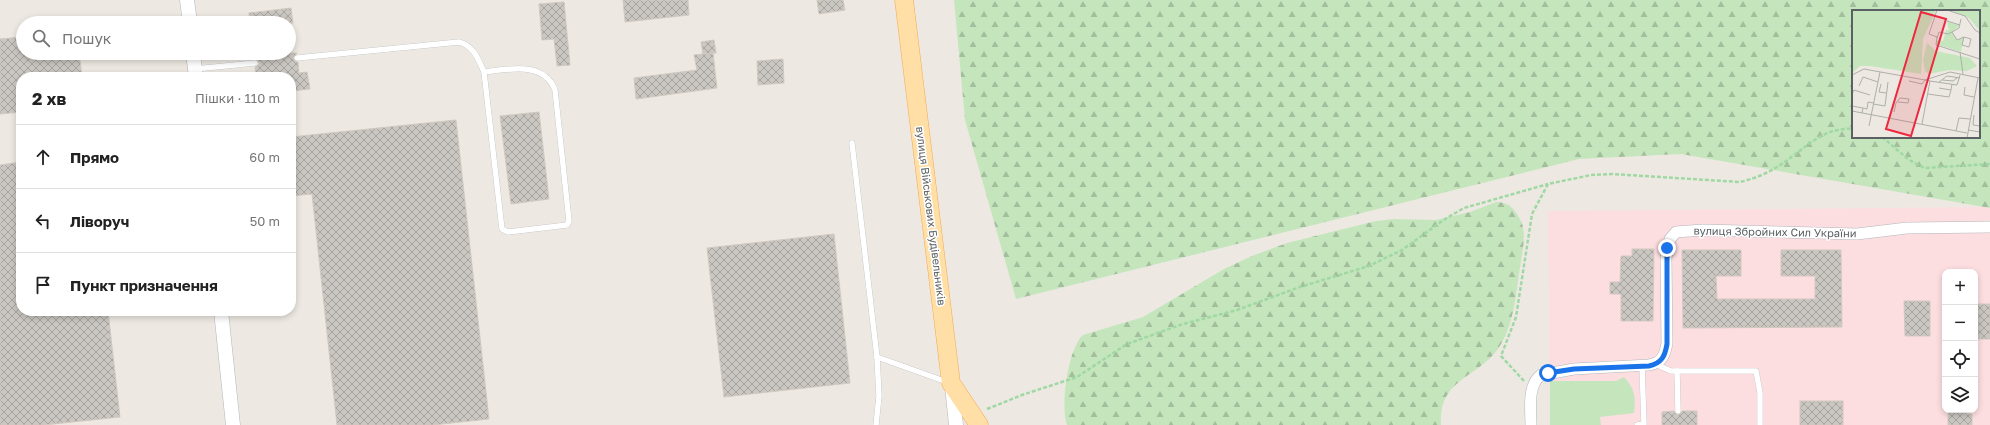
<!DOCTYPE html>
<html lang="uk">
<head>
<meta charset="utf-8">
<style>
  :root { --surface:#fff; --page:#f6f6f6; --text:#222; --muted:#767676; --line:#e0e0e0 }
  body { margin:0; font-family:"Golos Text",sans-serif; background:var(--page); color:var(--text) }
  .controls { position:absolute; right:12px; bottom:12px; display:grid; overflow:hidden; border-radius:8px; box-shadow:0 2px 6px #0003 }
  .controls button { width:36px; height:36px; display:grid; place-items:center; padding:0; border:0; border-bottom:1px solid var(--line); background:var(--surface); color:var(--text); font:20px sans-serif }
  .stop { position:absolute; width:12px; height:12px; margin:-9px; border:3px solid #1a73e8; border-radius:50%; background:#fff }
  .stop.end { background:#1a73e8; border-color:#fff; box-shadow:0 1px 4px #0008 }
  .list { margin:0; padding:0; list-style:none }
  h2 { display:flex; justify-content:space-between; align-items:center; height:52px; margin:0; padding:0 16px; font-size:17px }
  h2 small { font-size:13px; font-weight:400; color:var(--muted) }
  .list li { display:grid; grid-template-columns:26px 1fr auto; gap:12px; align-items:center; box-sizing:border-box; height:64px; padding:0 16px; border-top:1px solid var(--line) }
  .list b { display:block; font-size:15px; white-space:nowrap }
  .list em { font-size:13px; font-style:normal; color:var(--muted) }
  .icon { flex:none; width:22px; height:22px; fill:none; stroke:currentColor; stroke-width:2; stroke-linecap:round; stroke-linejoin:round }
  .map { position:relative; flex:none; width:1990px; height:425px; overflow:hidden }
  .search { position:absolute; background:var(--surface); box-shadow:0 2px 6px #0003; left:16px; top:16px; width:280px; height:44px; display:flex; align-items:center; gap:10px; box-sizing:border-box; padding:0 14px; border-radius:22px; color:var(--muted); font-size:15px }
  .panel { position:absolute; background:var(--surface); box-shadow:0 2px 6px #0003; left:16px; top:72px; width:280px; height:244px; border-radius:16px }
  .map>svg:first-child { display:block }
</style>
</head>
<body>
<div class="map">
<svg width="1990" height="425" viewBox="0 0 1990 425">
  <defs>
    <pattern id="forest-firs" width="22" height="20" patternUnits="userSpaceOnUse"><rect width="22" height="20" fill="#c5e6bd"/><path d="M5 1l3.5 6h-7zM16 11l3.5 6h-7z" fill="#a3be9d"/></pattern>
    <pattern id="building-cross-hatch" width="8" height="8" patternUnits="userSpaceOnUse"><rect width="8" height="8" fill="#cac6c1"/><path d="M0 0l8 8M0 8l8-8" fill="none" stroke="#a7a4a0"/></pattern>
  </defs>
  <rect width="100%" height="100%" fill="#ede9e2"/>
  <path fill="#fcdde0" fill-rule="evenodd" d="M 1990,207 L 1990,425 L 1550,425 L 1548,211 ZM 1945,272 L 1975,272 L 1975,410 L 1945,410 Z"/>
  <path fill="#c5e6bd" d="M 1624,377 C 1635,389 1636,397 1634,413 L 1600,417 L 1601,425 L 1550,425 L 1550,381 L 1616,381 Z"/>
  <g fill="url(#forest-firs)" fill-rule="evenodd">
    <path d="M 954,0 L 1990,0 L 1990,208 L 1681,154 L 1579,159 L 1016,299 L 965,120 ZM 1853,11 L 1979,11 L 1979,137 L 1853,137 Z"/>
    <path d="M 1496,202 C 1509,201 1516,211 1521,221 C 1527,234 1522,253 1520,267 C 1516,294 1514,326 1498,349 C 1476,379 1438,379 1441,425 L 1067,425 C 1060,406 1068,348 1083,335 L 1143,317 L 1224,269 L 1252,256 L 1287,243 L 1376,221 L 1394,219 L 1436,220 L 1470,212 Z"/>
  </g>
  <g fill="url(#building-cross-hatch)" stroke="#d2c9c0">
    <path d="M 623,0 L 688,0 L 689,15 L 625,22 Z"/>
    <path d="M 817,0 L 843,0 L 845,10 L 819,14 Z"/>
    <path d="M 564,2 L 570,65 L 557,66 L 554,39 L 542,40 L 539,4 Z"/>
    <path d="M 291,8 L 293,23 L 250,23 L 249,13 Z"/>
    <path d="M 23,37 L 23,53 L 79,53 L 82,77 L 21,77 L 21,112 L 0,114 L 0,39 Z"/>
    <path d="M 714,40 L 716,53 L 713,53 L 717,88 L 636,99 L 634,78 L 697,70 L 694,55 L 712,53 L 703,54 L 701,42 Z"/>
    <path d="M 253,53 L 297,53 L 293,59 L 298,62 L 299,73 L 307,72 L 310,89 L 291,91 L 291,77 L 256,77 L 255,67 L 259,65 L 259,62 L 254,59 Z"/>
    <path d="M 783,59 L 784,83 L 758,85 L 757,61 Z"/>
    <path d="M 539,112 L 549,199 L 511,204 L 500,116 Z"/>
    <path d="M 456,120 L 489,419 L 433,425 L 337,425 L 312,194 L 291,196 L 291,137 Z"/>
    <path d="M 21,162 L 21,311 L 108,311 L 120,417 L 44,425 L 0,425 L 0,165 Z"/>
    <path d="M 834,234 L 850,383 L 724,397 L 707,248 Z"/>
    <path d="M 1632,249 L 1654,249 L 1653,321 L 1621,321 L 1621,294 L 1610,294 L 1610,282 L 1620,282 L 1621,256 L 1632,256 Z"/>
    <path d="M 1682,250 L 1741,250 L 1741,276 L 1716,276 L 1717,299 L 1815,299 L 1815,276 L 1781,276 L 1781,250 L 1841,250 L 1842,327 L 1683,328 Z"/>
    <path d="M 1904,301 L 1930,301 L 1930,336 L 1905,336 Z"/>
    <rect x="1975" y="304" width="15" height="35"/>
    <rect x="1800" y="401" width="43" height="24"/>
    <path d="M 1948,410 L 1966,410 L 1966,414 L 1972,414 L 1972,425 L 1948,425 Z"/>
    <path d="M 1674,411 L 1678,415 L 1682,411 L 1697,411 L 1697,425 L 1662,425 L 1662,412 Z"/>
  </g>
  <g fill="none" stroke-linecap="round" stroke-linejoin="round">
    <defs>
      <g id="service">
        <path d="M 297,58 L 459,42 C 474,46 478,59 484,72 C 509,69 544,61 555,90 L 569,221 L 567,225 L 508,232 L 502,229 L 484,72"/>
        <path d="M 195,69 L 255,63"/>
        <path d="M 852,143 L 877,357 L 947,382"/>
        <path d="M 1655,364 L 1671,371 L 1756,371 L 1760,393 L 1760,425"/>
        <path d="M 1677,371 L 1678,411"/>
        <path d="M 876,425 L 879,396 L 877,357"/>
        <path d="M 1637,425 L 1644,424 L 1642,366"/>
      </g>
      <path id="minor" d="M 1531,425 C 1531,410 1527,385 1541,375 L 1574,369 L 1649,365 C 1662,363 1665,355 1667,343 L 1666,258 L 1670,239 L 1676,232 L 1703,230 L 1857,234 L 1907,228 L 1990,227"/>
      <g id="tertiary">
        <path d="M 187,0 L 190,23"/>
        <path d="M 193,53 L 196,77"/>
        <path d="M 221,311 L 233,425"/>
        <path d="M 952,386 L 956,425"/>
      </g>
      <path id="primary" d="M 904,0 L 951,383 L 979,425"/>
    </defs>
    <use href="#service" stroke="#b2b6ba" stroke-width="6"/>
    <use href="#minor" stroke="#b2b6ba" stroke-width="12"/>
    <use href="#tertiary" stroke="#b2b6ba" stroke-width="15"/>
    <use href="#primary" stroke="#f4a854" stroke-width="19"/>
    <g stroke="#a0d8a4" stroke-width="2.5" stroke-dasharray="4 2" stroke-linecap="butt">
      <path d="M 1882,137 C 1896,148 1908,162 1925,168 L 1990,164"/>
      <path d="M 1524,381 L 1501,356 L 1516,317 L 1532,214 L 1548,184 L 1591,175 L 1612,174 L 1740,182 C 1753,179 1766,174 1777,167 C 1802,152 1822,126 1853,129"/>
      <path d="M 987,409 L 1022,395 L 1077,377 L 1127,344 L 1183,324 L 1237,310 L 1300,287 L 1369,266 L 1402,250 L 1445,219 L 1464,208 L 1548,184"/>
    </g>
    <use href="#service" stroke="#fff" stroke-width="5.5"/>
    <use href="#minor" stroke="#fff" stroke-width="11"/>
    <use href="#tertiary" stroke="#fff" stroke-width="14"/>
    <use href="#primary" stroke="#ffdfa5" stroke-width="18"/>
  </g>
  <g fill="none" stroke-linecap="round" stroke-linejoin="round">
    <path stroke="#1a73e8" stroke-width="5" d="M 1548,373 L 1574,369 L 1649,366 C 1662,363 1665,356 1667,344 L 1667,248"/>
  </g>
  <g text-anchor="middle" stroke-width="3" stroke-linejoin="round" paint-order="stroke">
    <g font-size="11" fill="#5a6063" stroke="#fff">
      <text transform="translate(931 216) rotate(83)" y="4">вулиця Військових Будівельників</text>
      <text transform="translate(1775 232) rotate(1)" y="4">вулиця Збройних Сил України</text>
    </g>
  </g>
  <g transform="translate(1852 10)">
    <rect width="128" height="128" fill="#ede9e2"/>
    <path d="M 95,12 L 108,15 L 100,22 L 105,30 L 112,27 L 109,42 L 84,34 L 85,30 L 91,31 L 94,20 L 97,20 Z" fill="#c5e6bd"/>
    <path d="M 0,0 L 84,0 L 71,29 L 69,64 L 18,56 L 8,56 L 0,63 ZM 98,0 L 128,0 L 128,21 L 117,8 ZM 75,33 L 84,41 L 118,48 L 125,56 L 115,61 L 97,60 L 77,64 L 73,61 L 71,50 Z" fill="#c5e6bd"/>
    <path fill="none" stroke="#aeaeab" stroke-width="1" d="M 85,0 L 77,24 L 85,27 L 84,35 L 128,49M 95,0 L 113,6 L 123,20 L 128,23M 109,9 L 107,18 L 100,22 L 105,30 L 112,27 L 119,29 L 117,37 L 110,35 L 112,27M 95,11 L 108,15M 85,28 L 87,22 L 96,24 L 100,22M 108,42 L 111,64M 0,65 L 12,59 L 73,70 L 98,62 L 128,68M 90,70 L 101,71 L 105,68M 57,71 L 70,74 L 73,70 L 78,71 L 70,114M 78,71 L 105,75 L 108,65M 87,72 L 95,66 L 108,68M 29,74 L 27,82 L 34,83M 7,76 L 11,67 L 26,72M 113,77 L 112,85 L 122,87M 87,78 L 99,80 L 100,74M 0,84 L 2,80 L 18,85M 76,84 L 97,87 L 99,80M 21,94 L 33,96 L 36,72M 0,96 L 11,98 L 10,103M 11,98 L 15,99 L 16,92 L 22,93M 0,101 L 115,123M 42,102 L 44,93 L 48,88 L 57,89 L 56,93 L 46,92M 122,105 L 121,115 L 128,116M 17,116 L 28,62M 116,120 L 128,122M 104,121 L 107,108 L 118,109M 115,128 L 126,68"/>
    <path fill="#ed283f" fill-opacity="0.15" stroke="#ed283f" stroke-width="2" d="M 69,2 L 94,9 L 59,126 L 34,119 Z"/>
    <rect width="128" height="128" fill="none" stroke="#5a6063" stroke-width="2"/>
  </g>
</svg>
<div class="controls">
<button>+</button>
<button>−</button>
<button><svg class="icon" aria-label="locate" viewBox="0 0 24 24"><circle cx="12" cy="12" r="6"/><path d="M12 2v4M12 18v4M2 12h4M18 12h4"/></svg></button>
<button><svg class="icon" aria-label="layers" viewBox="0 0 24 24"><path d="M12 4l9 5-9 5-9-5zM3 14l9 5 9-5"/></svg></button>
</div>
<div class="stop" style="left:1548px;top:373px"></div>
<div class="stop end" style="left:1667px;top:248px"></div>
<div class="search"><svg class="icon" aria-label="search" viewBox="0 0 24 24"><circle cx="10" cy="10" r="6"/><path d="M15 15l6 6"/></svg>Пошук</div>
<section class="panel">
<h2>2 хв<small>Пішки · 110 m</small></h2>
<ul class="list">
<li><svg class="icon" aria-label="ahead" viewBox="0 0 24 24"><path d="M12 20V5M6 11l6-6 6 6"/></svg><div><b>Прямо</b></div><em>60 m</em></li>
<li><svg class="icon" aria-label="left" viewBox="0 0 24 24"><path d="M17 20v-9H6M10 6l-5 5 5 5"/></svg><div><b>Ліворуч</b></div><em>50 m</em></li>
<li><svg class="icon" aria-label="arrive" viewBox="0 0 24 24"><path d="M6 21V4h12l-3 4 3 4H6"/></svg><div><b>Пункт призначення</b></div></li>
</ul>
</section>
</div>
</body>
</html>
